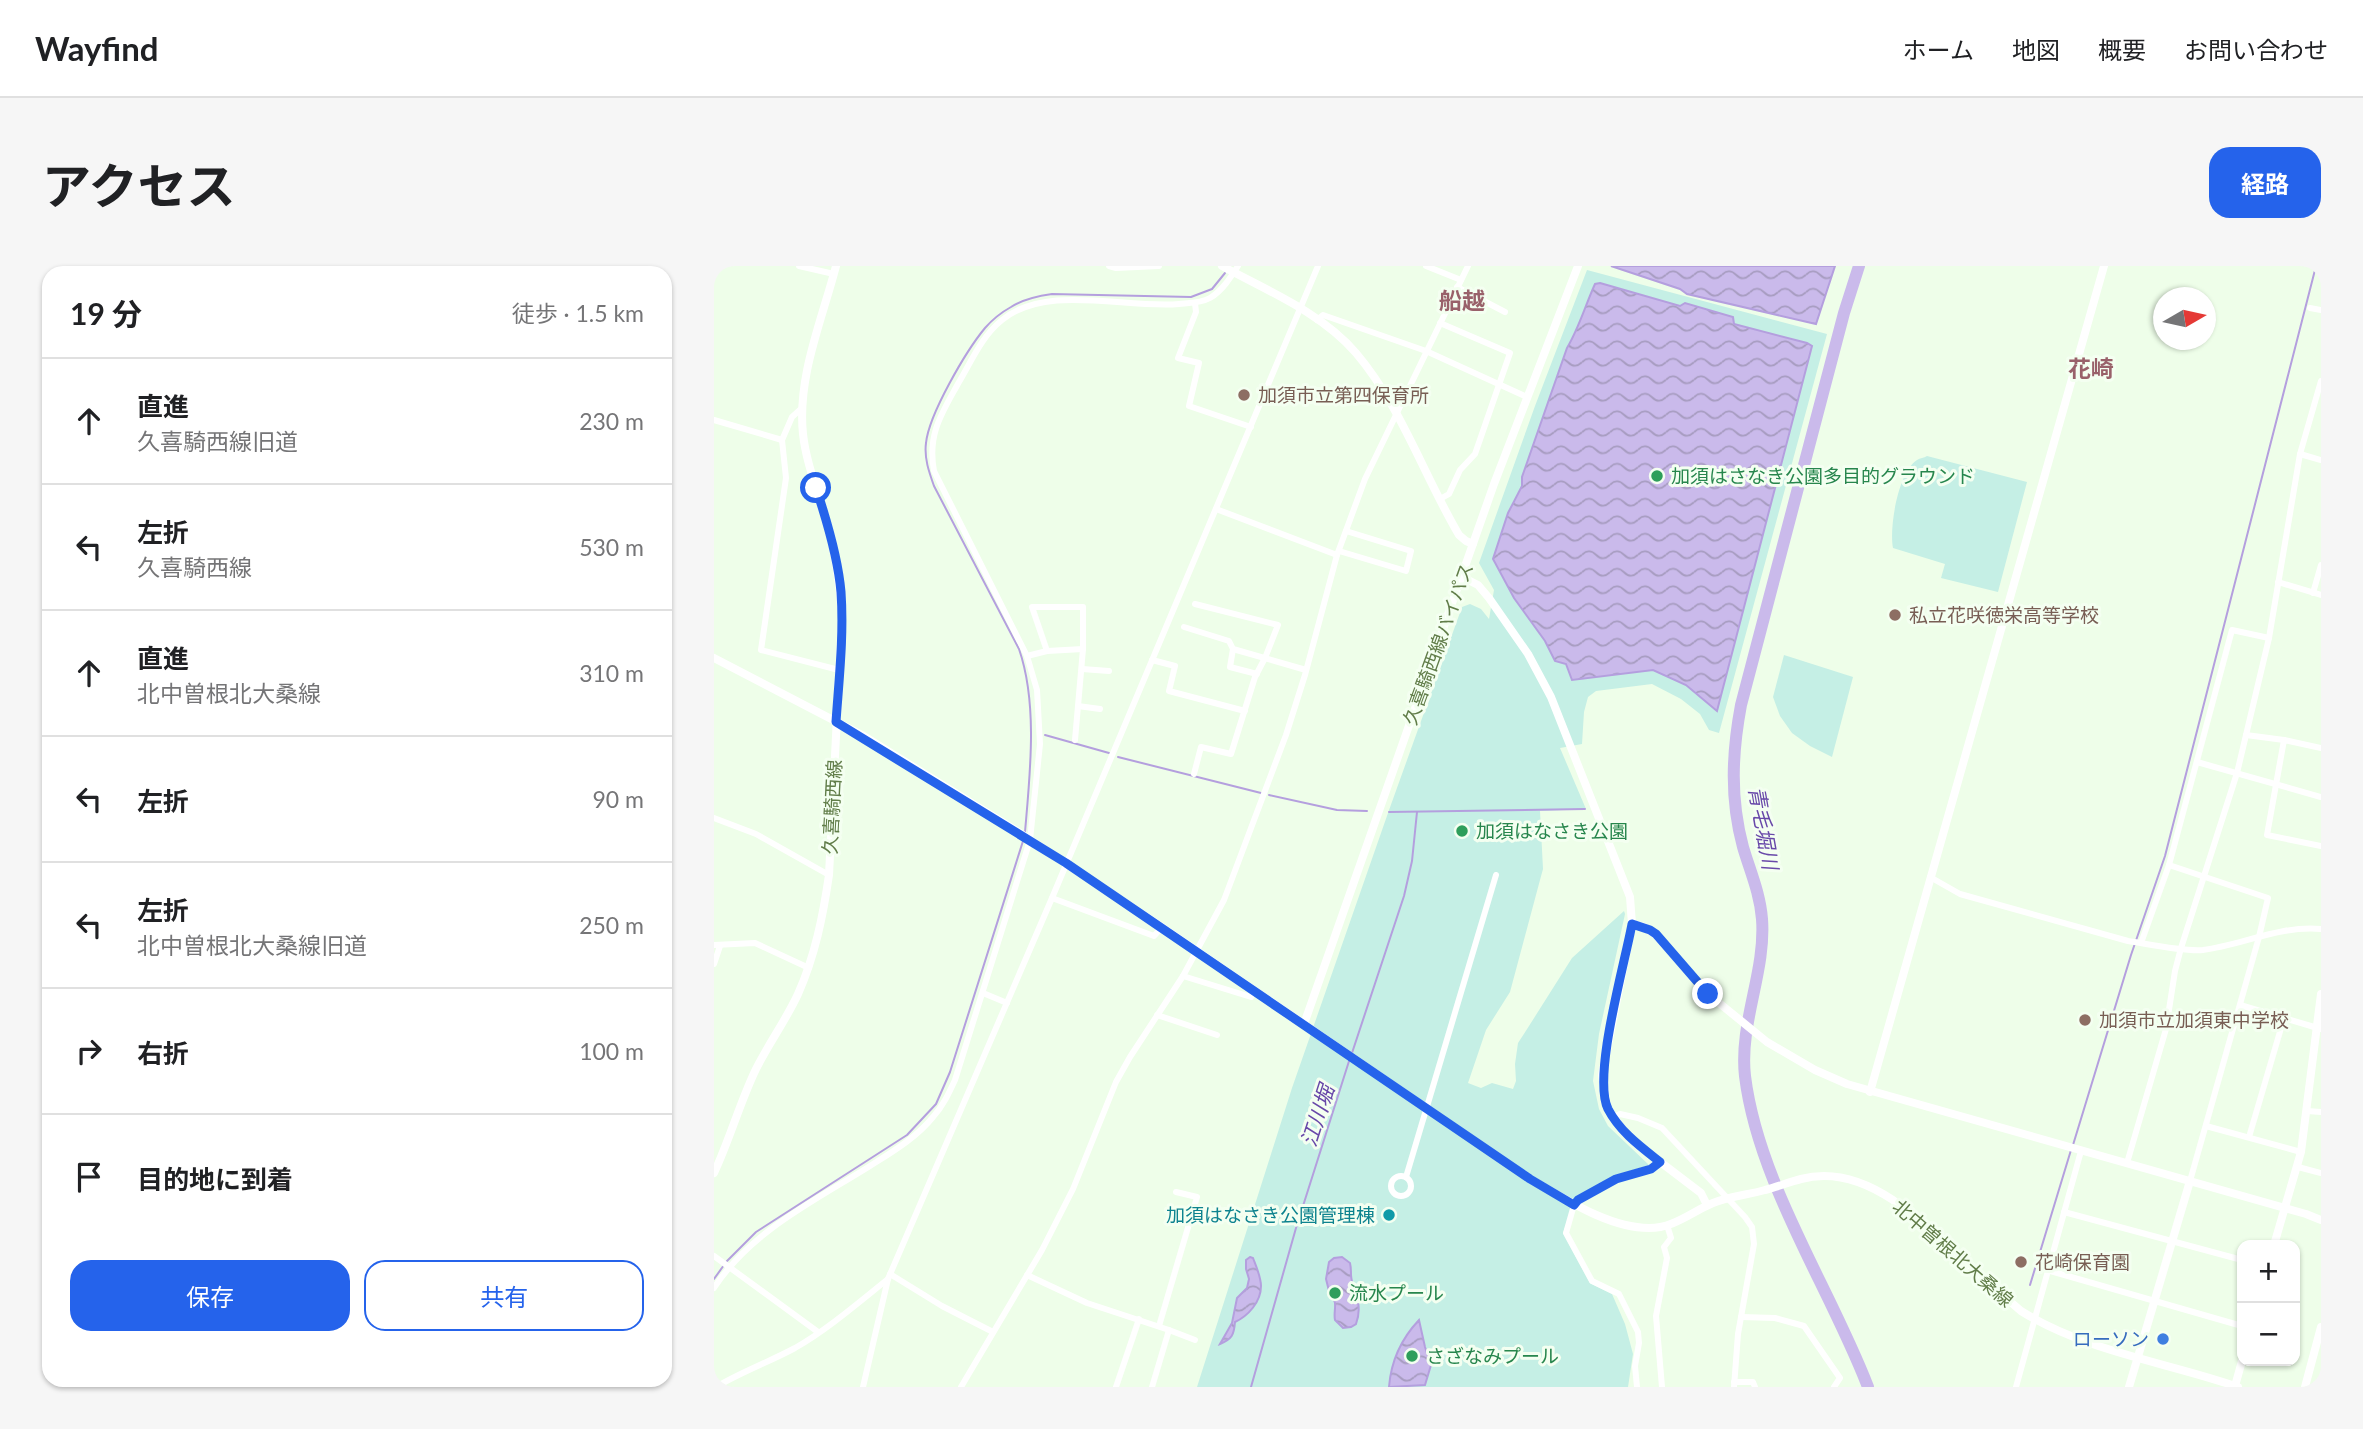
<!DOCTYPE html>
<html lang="ja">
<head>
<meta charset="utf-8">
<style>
  :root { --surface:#fff; --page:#f6f6f6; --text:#202124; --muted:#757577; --line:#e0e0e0; --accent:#2563eb }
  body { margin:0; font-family:Lato,"Noto Sans JP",sans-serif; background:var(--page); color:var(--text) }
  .controls { position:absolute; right:21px; bottom:21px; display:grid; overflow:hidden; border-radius:14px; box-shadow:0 2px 5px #0004 }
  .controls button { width:63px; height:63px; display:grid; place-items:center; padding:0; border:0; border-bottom:2px solid var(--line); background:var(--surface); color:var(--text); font:35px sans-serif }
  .compass { position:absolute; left:1439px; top:21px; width:63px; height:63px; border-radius:50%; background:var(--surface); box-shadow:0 2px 5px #0004; rotate:81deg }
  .stop { position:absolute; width:21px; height:21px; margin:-16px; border:5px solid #2563eb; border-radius:50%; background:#fff }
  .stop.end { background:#2563eb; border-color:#fff; box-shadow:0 2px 7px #0008 }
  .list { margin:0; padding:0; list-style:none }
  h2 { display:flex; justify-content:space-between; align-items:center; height:91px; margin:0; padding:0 28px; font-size:30px }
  h2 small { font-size:23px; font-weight:400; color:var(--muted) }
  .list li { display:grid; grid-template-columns:46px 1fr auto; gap:21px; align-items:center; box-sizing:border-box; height:126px; padding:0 28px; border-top:2px solid var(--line) }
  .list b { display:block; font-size:26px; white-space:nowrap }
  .list p { margin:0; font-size:23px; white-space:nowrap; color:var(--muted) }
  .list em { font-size:23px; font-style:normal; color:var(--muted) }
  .actions { display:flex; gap:14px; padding:21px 28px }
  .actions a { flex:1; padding:16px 0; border:2px solid var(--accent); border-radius:21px; text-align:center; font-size:24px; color:var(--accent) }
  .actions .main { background:var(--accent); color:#fff }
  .icon { flex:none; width:38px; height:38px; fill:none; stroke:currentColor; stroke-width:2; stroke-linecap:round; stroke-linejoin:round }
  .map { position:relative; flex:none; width:1607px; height:1121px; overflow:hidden; border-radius:21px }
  header { display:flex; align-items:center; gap:42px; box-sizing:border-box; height:98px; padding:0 35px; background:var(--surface); border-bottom:2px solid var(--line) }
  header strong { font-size:33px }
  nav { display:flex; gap:38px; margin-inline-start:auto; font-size:24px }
  .intro { display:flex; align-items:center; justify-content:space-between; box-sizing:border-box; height:168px; padding:0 42px }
  h1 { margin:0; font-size:49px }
  .button { padding:18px 32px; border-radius:21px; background:var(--accent); color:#fff; font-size:24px; font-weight:700 }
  main { display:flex; gap:42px; padding:0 42px }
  aside { flex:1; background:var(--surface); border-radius:21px; box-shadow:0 2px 5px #0004 }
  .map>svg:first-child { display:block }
</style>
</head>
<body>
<header>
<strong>Wayfind</strong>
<nav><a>ホーム</a><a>地図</a><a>概要</a><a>お問い合わせ</a></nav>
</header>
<div class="intro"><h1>アクセス</h1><a class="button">経路</a></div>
<main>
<aside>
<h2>19 分<small>徒歩 · 1.5 km</small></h2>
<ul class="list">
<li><svg class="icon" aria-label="ahead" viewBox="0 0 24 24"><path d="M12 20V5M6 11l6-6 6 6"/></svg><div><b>直進</b><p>久喜騎西線旧道</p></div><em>230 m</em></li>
<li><svg class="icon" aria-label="left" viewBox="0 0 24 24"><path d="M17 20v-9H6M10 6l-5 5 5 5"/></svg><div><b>左折</b><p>久喜騎西線</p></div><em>530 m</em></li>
<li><svg class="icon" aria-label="ahead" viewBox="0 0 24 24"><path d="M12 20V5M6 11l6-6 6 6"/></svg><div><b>直進</b><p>北中曽根北大桑線</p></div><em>310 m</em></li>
<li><svg class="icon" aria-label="left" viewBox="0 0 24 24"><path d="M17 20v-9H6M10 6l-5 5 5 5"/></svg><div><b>左折</b></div><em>90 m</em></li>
<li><svg class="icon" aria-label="left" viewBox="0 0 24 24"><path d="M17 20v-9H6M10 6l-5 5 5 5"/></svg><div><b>左折</b><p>北中曽根北大桑線旧道</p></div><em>250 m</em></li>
<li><svg class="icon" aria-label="right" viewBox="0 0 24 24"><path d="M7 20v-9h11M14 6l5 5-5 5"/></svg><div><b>右折</b></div><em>100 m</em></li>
<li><svg class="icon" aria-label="arrive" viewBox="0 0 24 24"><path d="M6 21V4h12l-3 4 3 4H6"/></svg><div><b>目的地に到着</b></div></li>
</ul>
<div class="actions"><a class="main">保存</a><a>共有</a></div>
</aside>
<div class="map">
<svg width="1607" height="1121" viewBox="0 0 1607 1121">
  <defs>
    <pattern id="water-waves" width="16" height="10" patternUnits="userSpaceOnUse" patternTransform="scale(1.75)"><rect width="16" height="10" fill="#cabaeb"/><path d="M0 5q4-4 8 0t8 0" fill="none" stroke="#a79cc0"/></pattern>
  </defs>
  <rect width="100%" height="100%" fill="#eefee9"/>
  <g fill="#c5efe5">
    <path d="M 873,4 L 1113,68 L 1005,467 L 995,464 L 986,448 L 967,433 L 938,418 L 882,425 L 874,431 L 870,446 L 868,478 L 846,482 L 872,543 L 826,545 L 829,603 L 826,614 L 796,726 L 772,764 L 754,817 L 767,822 L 778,817 L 799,823 L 802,815 L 801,798 L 804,777 L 815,760 L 858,692 L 910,645 L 911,648 L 885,768 L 879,815 L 885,843 L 894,860 L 935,899 L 906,908 L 862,930 L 849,967 L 876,1017 L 898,1028 L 911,1058 L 919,1088 L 914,1121 L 483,1121 L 578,822 L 674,547 L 748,341 L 756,338 L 767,343 L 775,353 L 780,324 L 765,297 L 821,140 Z"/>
    <path d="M 1213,190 L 1313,216 L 1284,326 L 1227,312 L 1231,298 L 1179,282 C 1175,262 1184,206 1203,194 C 1206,192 1210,192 1213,190 Z"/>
    <path d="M 1070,389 L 1139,411 L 1118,491 L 1096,480 L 1078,467 L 1066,450 L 1059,431 Z"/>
  </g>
  <g fill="url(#water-waves)" stroke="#b49fde" stroke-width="2">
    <path d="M 897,0 L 1121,0 L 1102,58 L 973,28 L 966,23 Z"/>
    <path d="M 886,17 L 966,40 L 971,37 L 1019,51 L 1020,58 L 1093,77 L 1098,80 L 1003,445 L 972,419 L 939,404 L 858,414 L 852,398 L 841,395 L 831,375 L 800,332 L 779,293 L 794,247 L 808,220 L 808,211 L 853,82 C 865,62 871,40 881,18 Z"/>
    <path d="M 536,991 L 539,992 C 542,1000 547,1011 547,1020 C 547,1036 534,1050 521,1056 C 520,1069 518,1073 506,1078 L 518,1057 L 523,1032 L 533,1022 L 535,1013 L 532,1003 L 532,994 Z"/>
    <path d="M 628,991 L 636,997 C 637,1001 637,1005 637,1009 C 638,1026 650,1036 642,1058 L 637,1061 L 629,1062 L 621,1054 C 619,1044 625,1036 616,1029 L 612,1013 L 615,996 L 620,992 Z"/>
    <path d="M 705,1054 L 711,1081 L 717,1099 L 711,1119 L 675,1121 C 677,1095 687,1073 705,1054 Z"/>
  </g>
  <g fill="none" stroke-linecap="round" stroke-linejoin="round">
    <g stroke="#b49fde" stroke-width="2">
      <path d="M 331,469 L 395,487"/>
      <path d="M 404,491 L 547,527"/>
      <path d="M 555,529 L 623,544 L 653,545"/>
      <path d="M 675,546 L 871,543"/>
      <path d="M 311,566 C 316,508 324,438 305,383 L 220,220 C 215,206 210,192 212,177 C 215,148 252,85 271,62 C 278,54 288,46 297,41 C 309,33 324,30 338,28 L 477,31 L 498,23 L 511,7"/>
      <path d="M 638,787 L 690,630 L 698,595 L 703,546"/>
      <path d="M 1359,879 L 1417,689 L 1451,590 L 1602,0"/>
      <path d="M 13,995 L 42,966 L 193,869 L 222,838 L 236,806 L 309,575"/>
      <path d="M 0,1013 L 10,999"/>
      <path d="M 1316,1019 L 1357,884"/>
      <path d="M 537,1121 L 582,962 L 636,792"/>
    </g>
    <path stroke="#cabaeb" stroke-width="12" d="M 1145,0 L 1130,47 L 1027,439 C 1018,487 1016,533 1029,581 C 1036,605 1046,627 1048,653 C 1052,706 1025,757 1031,810 C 1044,916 1116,1022 1154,1121"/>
    <g stroke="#fff" stroke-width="6">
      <path d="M 85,0 L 120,8"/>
      <path d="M 395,0 L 402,2 L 445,0"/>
      <path d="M 712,0 L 747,14"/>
      <path d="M 0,1 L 0,0"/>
      <path d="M 743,21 L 791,46"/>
      <path d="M 481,37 L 482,46 L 464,92 L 485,97 L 475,140 L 537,161"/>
      <path d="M 1596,42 L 1607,44"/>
      <path d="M 603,54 L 609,49 L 712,85 L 813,131"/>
      <path d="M 88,142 L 78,151 L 68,174 L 72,212 L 47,384 L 125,404"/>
      <path d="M 0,154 L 68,174"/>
      <path d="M 1586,188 L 1607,194"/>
      <path d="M 726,233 L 735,228 L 746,204 L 761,188 L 796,87 L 726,57"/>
      <path d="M 502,243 L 623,289"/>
      <path d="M 625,285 L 692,305 L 697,285 L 632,265"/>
      <path d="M 1564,316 L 1607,329"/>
      <path d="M 1599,327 L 1607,299"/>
      <path d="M 470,361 L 515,375 L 519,383 L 592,404"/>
      <path d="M 519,383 L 516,401 L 543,408"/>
      <path d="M 333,385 L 369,383"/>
      <path d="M 313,390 L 333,385 L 318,341 L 369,341 L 369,383 L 361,474"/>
      <path d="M 438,394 L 461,400 L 455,425 L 531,445"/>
      <path d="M 368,403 L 395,405"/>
      <path d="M 364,440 L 386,443"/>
      <path d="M 1532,469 L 1570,474"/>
      <path d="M 1607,482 L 1570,474 L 1553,569 L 1607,580"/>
      <path d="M 1483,496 L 1607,531"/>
      <path d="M 480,508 L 487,481 L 517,488 L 541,411 L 551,392 L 564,359 L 481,338"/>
      <path d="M 0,552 L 42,568 L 115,609"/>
      <path d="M 1455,599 L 1554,632 L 1545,671 L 1476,915"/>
      <path d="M 1216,611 L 1246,628 L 1414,675 C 1434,678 1470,686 1489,684 C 1528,679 1567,659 1607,663"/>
      <path d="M 338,632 L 440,670 L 448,661"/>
      <path d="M 1427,677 L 1455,599 L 1518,364 L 1555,372"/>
      <path d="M 0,679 L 41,677 L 95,702"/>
      <path d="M 0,698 L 6,680"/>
      <path d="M 469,710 L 537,731"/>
      <path d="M 269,727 L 293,737"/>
      <path d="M 1526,739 L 1607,763"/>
      <path d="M 443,749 L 503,769"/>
      <path d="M 1593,845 L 1607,846"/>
      <path d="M 900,851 L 906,848 L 924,852 L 948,862 L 1031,951 L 1038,961 L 1040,978 L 1024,1068 L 1020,1121"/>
      <path d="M 1492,860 L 1587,886"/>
      <path d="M 1535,871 L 1570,752"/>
      <path d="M 1413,897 L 1452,763 L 1461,705 L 1467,682 L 1523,507 L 1555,372 L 1586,188 L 1607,115"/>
      <path d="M 1584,901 L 1607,907"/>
      <circle cx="687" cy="920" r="10"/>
      <path d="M 692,911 L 782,609"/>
      <path d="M 1350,946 L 1528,994"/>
      <path d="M 0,990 L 104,1066"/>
      <path d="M 1333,1004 L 1528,1060"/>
      <path d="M 176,1008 L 228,1040 L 279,1066"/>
      <path d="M 313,1009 L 373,1037 L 455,1064 L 438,1121"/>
      <path d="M 0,1022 C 36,966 100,935 156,900 C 178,886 202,872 219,851 C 229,840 235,827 241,814 L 316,574 L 326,478 L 323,424 L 313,390 L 220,205 C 213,168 228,147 245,116 C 258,94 268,70 288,54 C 333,17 411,43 465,38 C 475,37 487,37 496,32 C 508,25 517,11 524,0"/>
      <path d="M 1027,1051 L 1061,1052 L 1090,1060 L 1126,1112 L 1120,1121"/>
      <path d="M 445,1060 L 483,931 L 462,926"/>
      <path d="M 455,1064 L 481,1074"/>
      <path d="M 1020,1116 L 1039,1116 L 1041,1121"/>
      <path d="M 2,1121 C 27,1106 55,1096 81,1082 C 114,1063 144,1037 174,1013"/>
      <path d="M 149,1121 L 174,1013 L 338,632 L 604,0"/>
      <path d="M 247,1121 L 328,984 L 359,923 L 402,816 L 416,791 L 469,710 L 510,634 L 572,469 L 591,409 L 623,289 L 651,213 L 754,0"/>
      <path d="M 402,1121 L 425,1053"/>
      <path d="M 923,1121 L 921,1100 L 925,1077 L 924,1066 L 905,1028 L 878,1015 L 852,967 L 860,939 L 864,934 L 902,913 L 937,903 L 946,896"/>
      <path d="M 948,1121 L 942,1050 L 953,992 L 950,981 L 957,972 L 953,959"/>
      <path d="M 1302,1121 L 1367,885"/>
    </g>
    <g stroke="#fff" stroke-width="8">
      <path d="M 508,0 C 554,25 608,47 642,87 C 687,140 710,210 745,269 L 752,275 L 759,278"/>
      <path d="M 748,311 L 764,319 L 775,332 L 814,388 L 837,431 L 916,631 L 918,658 L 888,809 L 893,841 L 910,866 L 924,879 L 987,927 L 993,939"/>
      <path d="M 0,392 L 148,469 L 306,567 L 448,661 L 816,913 C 850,932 894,962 935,962 C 960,962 977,946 999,937 C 1016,930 1034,929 1051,924 C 1063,921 1075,916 1087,913 C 1120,904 1152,916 1179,934 L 1307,1045 C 1373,1086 1452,1096 1524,1121"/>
      <path d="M 918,658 L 930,661 L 942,669 L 994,728 L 1053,776 L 1101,804 L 1133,818 L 1592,948 L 1607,954"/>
      <path d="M 590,758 L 780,218 L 864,0"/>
      <path d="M 1156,826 L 1390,0"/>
      <path d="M 0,907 C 16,873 26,836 42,803 C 55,777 72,754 84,728 C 101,690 109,650 115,609 L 128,351 C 126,317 121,283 111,250 C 103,223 92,196 89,168 C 83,111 108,54 122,0"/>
      <path d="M 1560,979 L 1587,886 L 1607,728"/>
      <path d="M 1521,1120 L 1528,1095"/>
      <path d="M 1415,1121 L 1476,915"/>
      <path d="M 1591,1121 L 1607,1061"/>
    </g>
  </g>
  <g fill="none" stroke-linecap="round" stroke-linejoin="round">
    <path stroke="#2563eb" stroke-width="9" d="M 102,222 C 113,255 124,291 127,326 C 130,369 125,413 122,456 L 352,597 L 816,913 L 860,939 L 864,934 L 902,913 L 937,903 L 946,896 C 927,881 906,866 894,843 C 878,810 911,697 918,658 L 936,664 L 942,668 L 994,728"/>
  </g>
  <g fill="#8d6e63" stroke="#f4fff1" stroke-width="2.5">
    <circle cx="530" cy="129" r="7"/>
    <circle cx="1181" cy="349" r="7"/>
    <circle cx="1371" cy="754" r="7"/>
    <circle cx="1307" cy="996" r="7"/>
  </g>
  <g fill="#2e9e5b" stroke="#f4fff1" stroke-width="2.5">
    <circle cx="943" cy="210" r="7"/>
    <circle cx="748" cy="565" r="7"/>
    <circle cx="621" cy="1027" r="7"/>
    <circle cx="698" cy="1090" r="7"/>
  </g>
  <circle fill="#0f9aa8" stroke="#f4fff1" stroke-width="2.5" cx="675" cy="949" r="7"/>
  <circle fill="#3f7fe0" stroke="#f4fff1" stroke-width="2.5" cx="1449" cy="1073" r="7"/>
  <g text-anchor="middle" stroke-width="6" stroke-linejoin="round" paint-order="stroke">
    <g font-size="19" fill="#785e54" stroke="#f4fff1" text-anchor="start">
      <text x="544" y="136">加須市立第四保育所</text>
      <text x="1195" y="356">私立花咲徳栄高等学校</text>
      <text x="1385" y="761">加須市立加須東中学校</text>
      <text x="1321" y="1003">花崎保育園</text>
    </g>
    <g font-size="19" fill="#27864d" stroke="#f4fff1" text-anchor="start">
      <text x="957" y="217">加須はさなき公園多目的グラウンド</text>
      <text x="762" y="572">加須はなさき公園</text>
      <text x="635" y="1034">流水プール</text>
      <text x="712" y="1097">さざなみプール</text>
    </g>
    <g font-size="19" fill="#617d49" stroke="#f4fff1">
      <text transform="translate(724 378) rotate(-70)" y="7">久喜騎西線バイパス</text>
      <text transform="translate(118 541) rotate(-87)" y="7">久喜騎西線</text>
      <text transform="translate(1239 987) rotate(41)" y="7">北中曽根北大桑線</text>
    </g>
    <g font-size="19" fill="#0d838f" stroke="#f4fff1" text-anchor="end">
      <text x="661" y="956">加須はなさき公園管理棟</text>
    </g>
    <g font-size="19" fill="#366cbe" stroke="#f4fff1" text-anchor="end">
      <text x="1435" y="1080">ローソン</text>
    </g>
    <g font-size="21" font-style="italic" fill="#6848a9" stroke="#f4fff1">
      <text transform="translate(1049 562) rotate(80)" y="7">青毛堀川</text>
      <text transform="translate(604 850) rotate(-72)" y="7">江川堀</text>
    </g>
    <g font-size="23" font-weight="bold" fill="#99616a" stroke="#f4fff1">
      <text x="748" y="43">船越</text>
      <text x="1377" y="111">花崎</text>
    </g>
  </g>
</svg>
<div class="controls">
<button>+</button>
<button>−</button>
</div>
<svg class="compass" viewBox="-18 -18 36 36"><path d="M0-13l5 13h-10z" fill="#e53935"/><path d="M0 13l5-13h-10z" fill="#757577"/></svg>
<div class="stop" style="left:102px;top:222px"></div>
<div class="stop end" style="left:994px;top:728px"></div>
</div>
</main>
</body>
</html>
